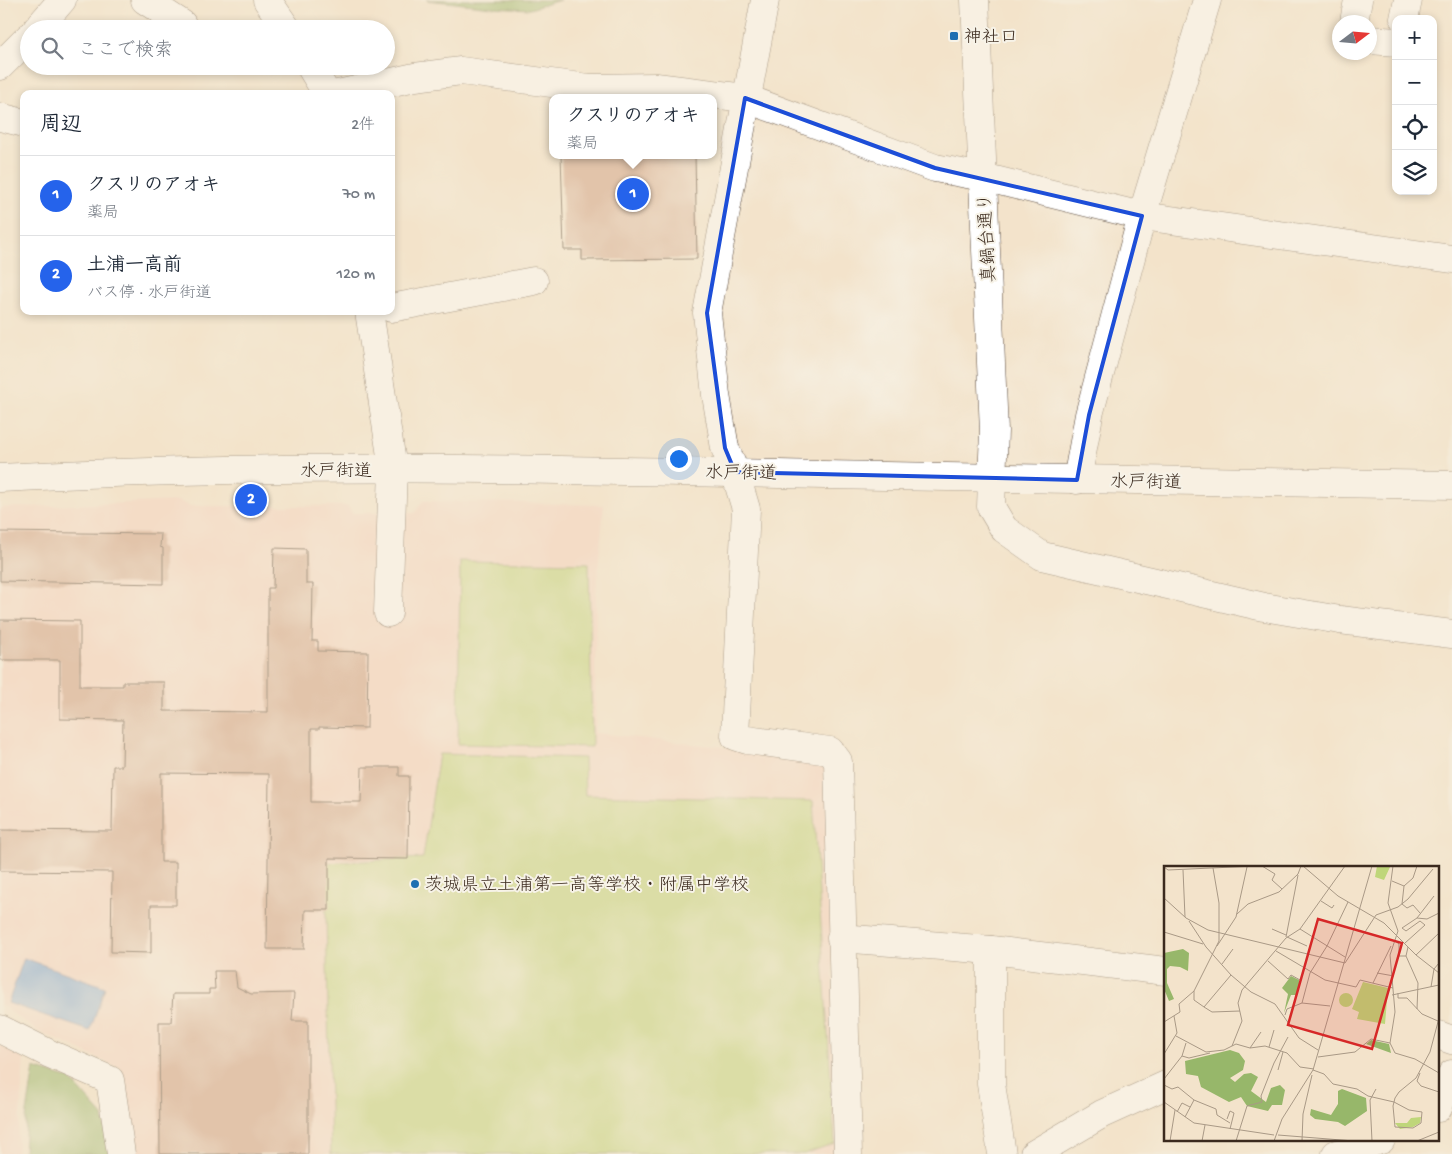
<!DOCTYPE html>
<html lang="ja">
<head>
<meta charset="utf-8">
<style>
  :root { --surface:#fff; --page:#f2f2f3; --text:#1f2937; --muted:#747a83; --line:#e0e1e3; --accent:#2563eb }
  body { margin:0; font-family:"Gochi Hand","Klee One",sans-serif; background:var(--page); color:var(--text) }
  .controls { position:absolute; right:15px; top:15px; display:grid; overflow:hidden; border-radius:10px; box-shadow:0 2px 8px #0003 }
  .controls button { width:45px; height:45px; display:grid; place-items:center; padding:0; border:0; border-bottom:1px solid var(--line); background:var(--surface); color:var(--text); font:25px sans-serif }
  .compass { position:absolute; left:1332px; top:15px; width:45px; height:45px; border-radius:50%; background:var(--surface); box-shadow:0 2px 8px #0003; rotate:74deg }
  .you { position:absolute; left:678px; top:458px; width:18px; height:18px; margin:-12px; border:4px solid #fff; border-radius:50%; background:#1a73e8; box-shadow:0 0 0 8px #1a73e833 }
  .badge { display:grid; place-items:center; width:32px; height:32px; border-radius:50%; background:var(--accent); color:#fff; font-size:16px; font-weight:700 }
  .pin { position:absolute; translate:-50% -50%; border:2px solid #fff; box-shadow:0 1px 5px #0006 }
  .popup { position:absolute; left:549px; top:94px; width:168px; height:65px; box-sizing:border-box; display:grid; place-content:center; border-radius:10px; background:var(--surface); filter:drop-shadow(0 1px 4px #0005); font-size:16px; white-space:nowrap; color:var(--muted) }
  .popup b { font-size:19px; color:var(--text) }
  .popup::after { content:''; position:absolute; left:50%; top:100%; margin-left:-10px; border:10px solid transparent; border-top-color:var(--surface) }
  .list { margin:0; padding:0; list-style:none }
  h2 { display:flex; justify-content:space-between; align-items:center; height:65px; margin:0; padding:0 20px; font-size:21px }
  h2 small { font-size:16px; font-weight:400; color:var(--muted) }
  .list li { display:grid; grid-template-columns:32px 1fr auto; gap:15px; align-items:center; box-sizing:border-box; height:80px; padding:0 20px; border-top:1px solid var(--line) }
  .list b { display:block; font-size:19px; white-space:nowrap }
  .list p { margin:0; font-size:16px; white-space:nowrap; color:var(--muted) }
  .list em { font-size:16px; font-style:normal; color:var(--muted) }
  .icon { flex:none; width:28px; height:28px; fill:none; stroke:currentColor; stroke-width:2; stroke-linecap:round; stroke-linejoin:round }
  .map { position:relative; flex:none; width:1452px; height:1154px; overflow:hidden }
  .search { position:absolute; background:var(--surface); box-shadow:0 2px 8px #0003; left:20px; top:20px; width:375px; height:55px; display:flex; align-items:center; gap:12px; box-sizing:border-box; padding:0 18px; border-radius:28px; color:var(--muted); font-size:19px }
  .panel { position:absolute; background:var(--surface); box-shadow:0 2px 8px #0003; left:20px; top:90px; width:375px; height:225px; border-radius:10px }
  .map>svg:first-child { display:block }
</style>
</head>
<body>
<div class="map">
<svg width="1452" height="1154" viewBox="0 0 1452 1154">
  <rect width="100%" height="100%" fill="#f7f3e8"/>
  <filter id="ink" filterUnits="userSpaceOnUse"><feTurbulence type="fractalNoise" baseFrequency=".02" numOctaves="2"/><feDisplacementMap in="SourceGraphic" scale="10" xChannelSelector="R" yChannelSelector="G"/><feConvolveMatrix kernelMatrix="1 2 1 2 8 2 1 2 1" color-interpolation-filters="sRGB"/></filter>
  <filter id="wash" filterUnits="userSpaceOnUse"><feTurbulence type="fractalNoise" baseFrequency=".0096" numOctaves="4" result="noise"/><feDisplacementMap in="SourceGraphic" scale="20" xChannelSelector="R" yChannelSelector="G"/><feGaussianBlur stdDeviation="1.12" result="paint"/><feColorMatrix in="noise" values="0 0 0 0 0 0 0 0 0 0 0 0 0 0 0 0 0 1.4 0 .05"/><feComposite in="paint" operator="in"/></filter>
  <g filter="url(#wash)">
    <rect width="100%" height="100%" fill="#f3e3cb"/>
    <g fill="#f5d3c2">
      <path d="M 179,501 L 190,506 L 348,506 L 352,513 L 415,513 L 423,501 L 604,505 L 596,592 L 595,733 L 824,759 L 829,763 L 836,1154 L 133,1154 L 121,1069 L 36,1030 L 0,1004 L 0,508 Z"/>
      <path d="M 0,1044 L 24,1059 L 17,1154 L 0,1154 Z"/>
    </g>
    <g fill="#bfd67a" stroke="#7d804c">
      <path d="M 460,561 L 589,563 L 592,747 L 458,744 Z"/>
      <path d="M 439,754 L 584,758 L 585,795 L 813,801 L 835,1143 L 804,1154 L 331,1154 L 325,863 L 423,858 Z"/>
    </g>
    <g fill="#97b76a" stroke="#697044">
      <path d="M 427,0 L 560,0 L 530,9 L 492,7 Z"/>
      <path d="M 34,1068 L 70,1079 L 103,1116 L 110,1154 L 24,1154 L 26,1119 Z"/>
    </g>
    <path fill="#6b9dd6" stroke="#53647a" d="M 24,958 L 105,987 L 90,1031 L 8,1003 Z"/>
    <g id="blocks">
      <g fill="#ce9d83">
        <path d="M 561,155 L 695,155 L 697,259 L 582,260 L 582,250 L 564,250 Z"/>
        <path d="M 0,532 L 161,534 L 160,547 L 163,548 L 163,584 L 0,581 Z"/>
        <path d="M 274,548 L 306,549 L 306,584 L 313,584 L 312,641 L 318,641 L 318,651 L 368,652 L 367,728 L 319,727 L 319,729 L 311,729 L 311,802 L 361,802 L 362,767 L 399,767 L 399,776 L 409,776 L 408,859 L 329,858 L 329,910 L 305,910 L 304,949 L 267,949 L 269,774 L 161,773 L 161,862 L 176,862 L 176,905 L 151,905 L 151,953 L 111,952 L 112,872 L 0,871 L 0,830 L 112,831 L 113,766 L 122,766 L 123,720 L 60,719 L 60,660 L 0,660 L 0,620 L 80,621 L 80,686 L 123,686 L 123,682 L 164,682 L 164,711 L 268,712 L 268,588 L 273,588 Z"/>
        <path d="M 214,971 L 235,971 L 237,987 L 251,994 L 294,993 L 292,1021 L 308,1021 L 308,1154 L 160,1154 L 159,1022 L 171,1022 L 173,994 L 209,994 L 209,989 L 215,989 Z"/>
      </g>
    </g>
  </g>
  <g filter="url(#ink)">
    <use href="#blocks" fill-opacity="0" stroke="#574638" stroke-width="1"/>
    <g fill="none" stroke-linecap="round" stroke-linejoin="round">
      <defs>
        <g id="minor">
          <path d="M 145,0 L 182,24"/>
          <path d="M 267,0 L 287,29"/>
          <path d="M 765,0 L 707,313 L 716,395 L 725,448 L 735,472 L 746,509 L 735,736 L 747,740 L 830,751 L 838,761 L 848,1154"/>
          <path d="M 975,0 L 994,431 L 991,507 L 1004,529 L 1042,556 L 1264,607 L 1340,620 L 1452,634"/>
          <path d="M 1404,19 L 1408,0"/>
          <path d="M 1354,22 L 1358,0"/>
          <path d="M 37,29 L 62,0"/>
          <path d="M 1370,40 L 1396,42"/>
          <path d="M 0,66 L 29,37"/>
          <path d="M 310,66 L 327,94"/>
          <path d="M 338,94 L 415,77 L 461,71 L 588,88 L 656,87 L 745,98 L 935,168 L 983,177 L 1142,216 L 1452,259"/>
          <path d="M 0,117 L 24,123"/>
          <path d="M 391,308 L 534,281"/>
          <path d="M 369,311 L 393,469 L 388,613"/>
          <path d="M 1077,480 L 1089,415 L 1142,216 L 1207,0"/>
          <path d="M 841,938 L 991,950 L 1166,971"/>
          <path d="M 991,950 L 991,1084 L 1002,1154"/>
          <path d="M 0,1029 L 50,1054 L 110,1080 L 121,1154"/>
          <path d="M 1438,1035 L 1452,1040"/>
          <path d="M 1438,1108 L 1452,1074"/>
          <path d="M 1034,1154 L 1102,1114 L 1166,1085"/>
          <path d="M 1336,1154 L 1381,1140"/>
        </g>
        <path id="highway" d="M 0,478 C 274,463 550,469 824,475 C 1034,479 1243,482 1452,485"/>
      </defs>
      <use href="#minor" stroke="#574638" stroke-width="29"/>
      <use href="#highway" stroke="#574638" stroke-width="29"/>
      <use href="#minor" stroke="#fff" stroke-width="28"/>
      <use href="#highway" stroke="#fff" stroke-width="28"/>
    </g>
  </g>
  <path d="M0 0H1452V1154H0ZM 745,98 L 935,168 L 1142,216 L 1089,415 L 1077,480 L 735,472 L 725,448 L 707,313 Z" fill="#f3e3cb" fill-opacity=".55" fill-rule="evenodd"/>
  <path fill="none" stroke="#1d4ed8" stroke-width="4" stroke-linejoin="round" d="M 745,98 L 935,168 L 1142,216 L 1089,415 L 1077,480 L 735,472 L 725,448 L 707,313 Z"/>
  <g fill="#1f6fb2" stroke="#f7f3e8" stroke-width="2">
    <rect x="949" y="31" width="10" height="10" rx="2.5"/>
    <circle cx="415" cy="884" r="5"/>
  </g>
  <g text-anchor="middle" stroke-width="4" stroke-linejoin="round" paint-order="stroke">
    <g font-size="18" fill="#3b2a1e" stroke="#f7f3e8" text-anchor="start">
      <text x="964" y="42">神社口</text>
      <text x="425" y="890">茨城県立土浦第一高等学校・附属中学校</text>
    </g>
    <g font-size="18" fill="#3b2a1e" stroke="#f7f3e8">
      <text transform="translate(986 238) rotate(-93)" y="6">真鍋台通り</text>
      <text x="336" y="476">水戸街道</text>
      <text transform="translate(741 472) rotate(1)" y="6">水戸街道</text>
      <text transform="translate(1146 481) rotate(1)" y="6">水戸街道</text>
    </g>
  </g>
  <g transform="translate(1164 866)">
    <rect width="275" height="275" fill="#f3e3cb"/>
    <path d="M 213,0 L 226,1 L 220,14 L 211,11 ZM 199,116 L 224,122 L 221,158 L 193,153 L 195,146 L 188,143 ZM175 134a7 7 0 1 1 14 0a7 7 0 1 1-14 0ZM 257,251 L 256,257 L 249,261 L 236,263 L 231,257 L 243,257 L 247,252 Z" fill="#bfd67a"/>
    <path d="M 19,83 L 25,87 L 24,105 L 16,101 L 6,100 L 3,103 L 3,117 L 10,133 L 5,135 L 0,123 L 0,87 ZM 127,110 L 135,114 L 136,120 L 132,129 L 127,129 L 120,147 L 124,128 L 118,122 ZM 207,174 L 225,178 L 227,187 L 202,178 ZM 66,184 L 75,187 L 81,195 L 79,204 L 66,212 L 71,216 L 80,208 L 87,207 L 94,211 L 87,225 L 102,236 L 107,222 L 116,219 L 121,224 L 118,239 L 108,239 L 104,245 L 83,240 L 77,231 L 65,236 L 37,221 L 34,210 L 22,208 L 21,195 ZM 178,223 L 202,232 L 203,245 L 181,260 L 174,256 L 151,253 L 146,249 L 147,243 L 167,249 L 174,238 L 174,225 Z" fill="#97b76a"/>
    <path fill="none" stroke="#a99986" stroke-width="1" d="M 98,0 L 111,8 L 108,14 L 118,23M 139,0 L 174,30 L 220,57 L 252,89 L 275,107M 0,1 L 4,4 L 91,0M 19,4 L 21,51M 228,15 L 240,20 L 238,38 L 243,42 L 249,39 L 256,47M 240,20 L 249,12 L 253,0M 0,32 L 22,52 L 44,64 L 181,97 L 212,49 L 234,41 L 244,33 L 269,3M 157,35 L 168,42 L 170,39M 73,48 L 84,38 L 115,26 L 134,8 L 137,0M 253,52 L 270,30M 25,55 L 42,81 L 67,109 L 87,126 L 111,138 L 135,172 L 154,184M 238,62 L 242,65 L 256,55 L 261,59 L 241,77M 238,62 L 253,52 L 263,53 L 275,47M 108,63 L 122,69M 136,63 L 181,91M 0,66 L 39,78M 122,71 L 134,9M 123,71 L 143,80M 230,74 L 235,78 L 235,90 L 242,90M 53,80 L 72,51 L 83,1M 244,81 L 242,90 L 254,117 L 253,143M 112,85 L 161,114 L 192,121 L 196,114 L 229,122M 252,89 L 275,67M 104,95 L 124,113 L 127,109 L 136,114M 58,98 L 69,83M 213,107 L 230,110M 209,117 L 227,80M 267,121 L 270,103 L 275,97M 30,125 L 30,134 L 40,141 L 67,109M 234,127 L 234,132 L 243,132 L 258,148 L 274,155M 228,129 L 275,119M 138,137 L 146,107 L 163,80 L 184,36M 40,141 L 48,146 L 76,145M 121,149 L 123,143 L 138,137 L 166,140M 0,156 L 16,146 L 15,138 L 30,125 L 55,75 L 55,37 L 49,2M 12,170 L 42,186 L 60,184 L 72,178 L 86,182 L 101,180 L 123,187 L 136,201 L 150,203M 226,177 L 231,146 L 226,89 L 234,65 L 224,37 L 229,0M 68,180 L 78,155 L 74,137 L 78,124 L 122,72 L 136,63 L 181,0M 105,181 L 110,164M 86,182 L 97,166M 0,188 L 13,167 L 10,150M 18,190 L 25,192 L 46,187M 154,191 L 191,186 L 207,173 L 226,177 L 231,187 L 251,193 L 275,207M 114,204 L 119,186M 149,204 L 160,208 L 169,218 L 193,223 L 204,230 L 230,236 L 245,244 L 258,246 L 257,257 L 249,262 L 231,261 L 229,240 L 231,232 L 235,226 L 252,212 L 266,186 L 275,152M 256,207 L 253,215 L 257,220 L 275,226M 0,213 L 18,190 L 22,177M 0,219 L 8,223 L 14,221 L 30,234 L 52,243 L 53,249 L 66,257M 0,236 L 30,257 L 110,269M 13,246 L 18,237 L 26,241M 21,251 L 30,234M 63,253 L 66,245 L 70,247 L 66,263M 114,269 L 190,275M 6,275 L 11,244M 38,275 L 41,259M 72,275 L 83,240 L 98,236 L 97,230 L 110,197 L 124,171M 110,275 L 118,253 L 149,204 L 208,0M 138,275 L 139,248 L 148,209M 208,275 L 206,234 L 212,223M 253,275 L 275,266"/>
    <path fill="#d62828" fill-opacity="0.15" stroke="#d62828" stroke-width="2.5" d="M 154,53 L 238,77 L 208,183 L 124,159 Z"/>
    <rect width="275" height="275" fill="none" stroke="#3b2a1e" stroke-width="2.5"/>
  </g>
</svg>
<div class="controls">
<button>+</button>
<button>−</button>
<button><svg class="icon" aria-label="locate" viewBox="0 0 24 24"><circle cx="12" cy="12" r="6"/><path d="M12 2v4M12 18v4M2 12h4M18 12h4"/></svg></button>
<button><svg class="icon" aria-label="layers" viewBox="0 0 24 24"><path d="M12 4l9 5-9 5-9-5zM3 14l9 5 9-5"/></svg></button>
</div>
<svg class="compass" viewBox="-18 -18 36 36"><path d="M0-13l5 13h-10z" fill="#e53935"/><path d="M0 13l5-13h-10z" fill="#747a83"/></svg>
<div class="you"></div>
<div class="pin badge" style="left:633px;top:194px">1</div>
<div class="popup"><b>クスリのアオキ</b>薬局</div>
<div class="pin badge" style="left:251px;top:500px">2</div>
<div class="search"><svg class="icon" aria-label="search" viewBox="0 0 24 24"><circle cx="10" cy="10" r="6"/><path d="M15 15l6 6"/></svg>ここで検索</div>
<section class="panel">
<h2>周辺<small>2件</small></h2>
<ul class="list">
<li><span class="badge">1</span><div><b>クスリのアオキ</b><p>薬局</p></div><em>70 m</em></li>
<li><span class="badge">2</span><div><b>土浦一高前</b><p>バス停 · 水戸街道</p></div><em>120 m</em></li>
</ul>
</section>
</div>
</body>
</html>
